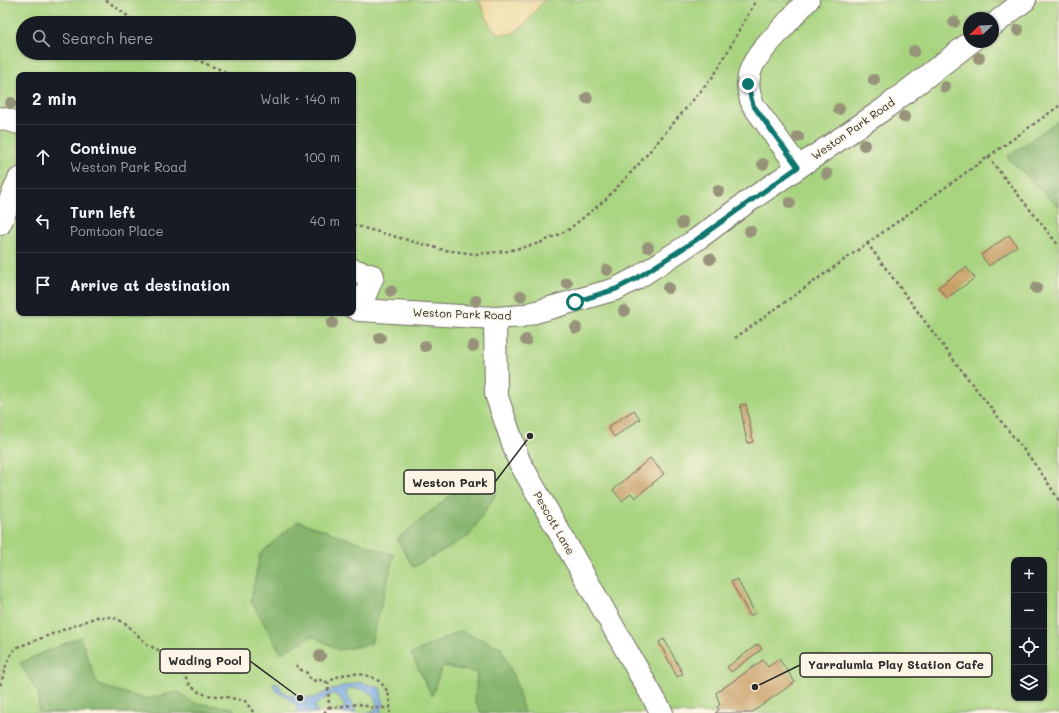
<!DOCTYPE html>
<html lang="en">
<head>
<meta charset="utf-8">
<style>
  :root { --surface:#171b24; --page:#242831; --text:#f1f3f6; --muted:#9ea1a6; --line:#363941 }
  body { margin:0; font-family:Mali,sans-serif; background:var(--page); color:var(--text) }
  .controls { position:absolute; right:12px; bottom:12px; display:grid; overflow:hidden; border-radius:8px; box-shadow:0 1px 3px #0004 }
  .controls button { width:36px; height:36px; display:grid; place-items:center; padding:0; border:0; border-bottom:1px solid var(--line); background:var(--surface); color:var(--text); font:20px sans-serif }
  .compass { position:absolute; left:963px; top:12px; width:36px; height:36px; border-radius:50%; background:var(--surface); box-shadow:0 1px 3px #0004; rotate:247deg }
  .stop { position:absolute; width:12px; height:12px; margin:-9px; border:3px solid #0f766e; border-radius:50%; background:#fff }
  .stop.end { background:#0f766e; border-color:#fff; box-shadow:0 1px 4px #0008 }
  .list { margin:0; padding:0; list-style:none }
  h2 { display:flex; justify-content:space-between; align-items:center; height:52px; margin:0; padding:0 16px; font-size:17px }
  h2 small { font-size:13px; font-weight:400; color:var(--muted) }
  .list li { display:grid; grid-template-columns:26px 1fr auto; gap:12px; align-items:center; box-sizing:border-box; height:64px; padding:0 16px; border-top:1px solid var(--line) }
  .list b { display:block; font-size:15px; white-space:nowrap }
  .list p { margin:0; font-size:13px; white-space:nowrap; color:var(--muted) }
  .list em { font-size:13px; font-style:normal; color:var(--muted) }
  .icon { flex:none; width:22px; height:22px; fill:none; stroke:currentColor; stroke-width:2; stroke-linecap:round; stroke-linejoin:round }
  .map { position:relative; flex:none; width:1059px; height:713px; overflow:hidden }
  .search { position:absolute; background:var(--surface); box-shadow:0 1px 3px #0004; left:16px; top:16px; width:340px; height:44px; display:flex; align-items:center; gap:10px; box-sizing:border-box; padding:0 14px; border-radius:22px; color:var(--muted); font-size:15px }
  .panel { position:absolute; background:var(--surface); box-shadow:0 1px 3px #0004; left:16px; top:72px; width:340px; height:244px; border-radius:8px }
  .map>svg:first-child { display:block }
</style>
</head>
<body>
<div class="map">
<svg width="1059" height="713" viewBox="0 0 1059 713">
  <rect width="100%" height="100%" fill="#fcf5e5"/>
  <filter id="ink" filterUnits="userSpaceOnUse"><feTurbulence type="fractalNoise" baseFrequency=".025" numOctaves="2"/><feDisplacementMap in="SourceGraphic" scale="8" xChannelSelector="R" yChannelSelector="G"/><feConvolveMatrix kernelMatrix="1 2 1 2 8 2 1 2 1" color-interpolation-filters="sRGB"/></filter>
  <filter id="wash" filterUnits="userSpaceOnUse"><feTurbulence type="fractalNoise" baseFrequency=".012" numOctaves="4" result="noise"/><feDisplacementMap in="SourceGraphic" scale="16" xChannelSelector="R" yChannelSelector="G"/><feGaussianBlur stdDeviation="0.9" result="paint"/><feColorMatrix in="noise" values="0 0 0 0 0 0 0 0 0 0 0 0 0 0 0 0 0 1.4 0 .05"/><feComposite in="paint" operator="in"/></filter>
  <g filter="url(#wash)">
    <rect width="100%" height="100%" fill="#f5dfc2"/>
    <path fill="#a8d480" stroke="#6a8056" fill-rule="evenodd" d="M 0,0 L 1059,0 L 1059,713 L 0,713 ZM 969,18 L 993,18 L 993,42 L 969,42 ZM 23,23 L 349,23 L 349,53 L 23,53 ZM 19,75 L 353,75 L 353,313 L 19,313 ZM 1014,560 L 1044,560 L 1044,698 L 1014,698 Z"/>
    <g fill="#86b66e" stroke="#58704c">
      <path d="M 1059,120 L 1059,207 L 1007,157 Z"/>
      <path d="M 483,469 L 497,492 L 469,536 L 413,567 L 397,539 Z"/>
      <path d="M 298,521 L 394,555 L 371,644 L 339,650 L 313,636 L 281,653 L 251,601 L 260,554 Z"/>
      <path d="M 460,631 L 501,647 L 517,686 L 524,713 L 482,713 L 475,701 L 477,673 L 442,666 L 432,696 L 411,654 Z"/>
      <path d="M 80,637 L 98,685 L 145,699 L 179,692 L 194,703 L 233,708 L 236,713 L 39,713 L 38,693 L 20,663 Z"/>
    </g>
    <path fill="#eeda9e" stroke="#8c8264" d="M 479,0 L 544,0 L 525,25 L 512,34 L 499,34 L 490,26 Z"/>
    <path fill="#74a7e0" stroke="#506986" d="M 360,682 L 380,688 L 384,704 L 380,713 L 365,713 L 375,711 L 377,705 L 375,697 L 365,690 L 348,688 L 346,694 L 352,702 L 356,713 L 339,713 L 345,706 L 337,695 L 332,694 L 319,702 L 315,707 L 318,713 L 296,713 L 297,707 C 294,704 290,700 287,697 C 280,693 274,693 273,683 C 280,682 279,689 284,692 C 293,698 305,697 315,698 C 328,689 344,686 360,682 Z"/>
    <g id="blocks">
      <g fill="#c79f66">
        <path d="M 1009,235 L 1017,246 L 989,266 L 981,255 Z"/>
        <path d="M 966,267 L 975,278 L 947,298 L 938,287 Z"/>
        <path d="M 746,404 L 753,442 L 747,443 L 740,405 Z"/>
        <path d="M 634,410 L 640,419 L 614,437 L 608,427 Z"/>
        <path d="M 650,458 L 664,474 L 635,498 L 631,493 L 622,501 L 613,490 Z"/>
        <path d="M 737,579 L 755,613 L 750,616 L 731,582 Z"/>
        <path d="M 664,639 L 683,674 L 677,677 L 659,642 Z"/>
        <path d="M 758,644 L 762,649 L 731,672 L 727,667 Z"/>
        <path d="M 779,659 L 795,682 L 751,713 L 715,713 L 719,710 L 717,707 L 720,705 L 716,693 L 763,660 L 768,667 Z"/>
      </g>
    </g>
  </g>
  <g filter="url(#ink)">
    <use href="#blocks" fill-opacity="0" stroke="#726a60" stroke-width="1"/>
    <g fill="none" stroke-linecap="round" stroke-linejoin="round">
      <defs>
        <g id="minor">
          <path d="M 993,25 L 1025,0"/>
          <path d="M 0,118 L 19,123"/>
          <path d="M 798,167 L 753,105 C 739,72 758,55 779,32 C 789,21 798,10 808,0"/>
          <path d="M 0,224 L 19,179"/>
          <path d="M 353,270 L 373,276 L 359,310"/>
          <path d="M 353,307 L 359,310 L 495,318 L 522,316 L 616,289 L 637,278 L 696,240 L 746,203 L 884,109 L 971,42"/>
          <path d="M 495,318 L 496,394 L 519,461 L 662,713"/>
        </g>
      </defs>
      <use href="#minor" stroke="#726a60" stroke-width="24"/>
      <g stroke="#726a60" stroke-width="2.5" stroke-dasharray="3 3" stroke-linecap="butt">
        <path d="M 106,0 L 137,23"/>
        <path d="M 185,53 L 197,60 L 233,75"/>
        <path d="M 988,157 L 1059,246"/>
        <path d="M 353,225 L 444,250 L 476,254 L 508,251 L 540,243 L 568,230 L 605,200 L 638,165 L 715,74 L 756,0"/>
        <path d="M 867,243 C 908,298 948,354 991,408 C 1014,439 1040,467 1059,501"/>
        <path d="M 735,338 L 1059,106"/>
        <path d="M 296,665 L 299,669 L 306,672 C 312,682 311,681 323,680 L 328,683"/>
        <path d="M 0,685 C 5,673 6,655 18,647 L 97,617 L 112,617 L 125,623 L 148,645 L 169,655 L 174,659 L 190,685 L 197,691 L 206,695 L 226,697 L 245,701 L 254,713"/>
        <path d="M 329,707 L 336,707 L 359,704 L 374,708 L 390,708"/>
        <path d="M 324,713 L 329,707 L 328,683 C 337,675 347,673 359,674 C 382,677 392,690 390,713"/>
      </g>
      <use href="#minor" stroke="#fff" stroke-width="22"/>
    </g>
    <g fill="#97937a">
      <circle cx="954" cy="22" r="6"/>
      <circle cx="1018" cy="30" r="6"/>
      <circle cx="914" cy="51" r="6"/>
      <circle cx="979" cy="58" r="6"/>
      <circle cx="874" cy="80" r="6"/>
      <circle cx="945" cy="87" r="6"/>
      <circle cx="587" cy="98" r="6"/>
      <circle cx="11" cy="103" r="6"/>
      <circle cx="839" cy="109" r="6"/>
      <circle cx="904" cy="117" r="6"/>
      <circle cx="798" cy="137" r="6"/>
      <circle cx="864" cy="145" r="6"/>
      <circle cx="763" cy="164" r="6"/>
      <circle cx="827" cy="174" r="6"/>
      <circle cx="718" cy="191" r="6"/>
      <circle cx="790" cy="203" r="6"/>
      <circle cx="682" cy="223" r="6"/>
      <circle cx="750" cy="231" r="6"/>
      <circle cx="648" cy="247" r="6"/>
      <circle cx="710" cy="259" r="6"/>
      <circle cx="607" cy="270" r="6"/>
      <circle cx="567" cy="283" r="6"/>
      <circle cx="668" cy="288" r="6"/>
      <circle cx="1036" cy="288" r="6"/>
      <circle cx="391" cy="291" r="6"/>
      <circle cx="521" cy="296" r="6"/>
      <circle cx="476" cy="301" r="6"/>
      <circle cx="624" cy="311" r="6"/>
      <circle cx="332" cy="323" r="6"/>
      <circle cx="576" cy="328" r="6"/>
      <circle cx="380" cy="338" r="6"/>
      <circle cx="526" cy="340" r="6"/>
      <circle cx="425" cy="346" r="6"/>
      <circle cx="473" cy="346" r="6"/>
      <circle cx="320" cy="656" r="6"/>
    </g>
  </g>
  <g fill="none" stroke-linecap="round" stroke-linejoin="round" filter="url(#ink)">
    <path stroke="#0f766e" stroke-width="5" d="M 575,302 L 616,289 L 637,278 L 696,240 L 798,167 L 753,105 L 751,98 L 748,84"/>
  </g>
  <g text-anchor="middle" stroke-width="3" stroke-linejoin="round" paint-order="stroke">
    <g font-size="11" fill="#2b2b2b" stroke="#fcf5e5">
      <text transform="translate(853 129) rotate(-35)" y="4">Weston Park Road</text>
      <text transform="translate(462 314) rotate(2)" y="4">Weston Park Road</text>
      <text transform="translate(554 523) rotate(60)" y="4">Pescott Lane</text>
    </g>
  </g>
  <path fill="none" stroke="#2b2b2b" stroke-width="1.5" d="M530 436L495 482M300 698L250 661M755 687L800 665"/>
  <g fill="#2b2b2b" stroke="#fcf5e5" stroke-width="1.5">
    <circle cx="530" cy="436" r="4"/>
    <circle cx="300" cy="698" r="4"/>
    <circle cx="755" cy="687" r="4"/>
  </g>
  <g fill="#fcf5e5" stroke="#2b2b2b" stroke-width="1.5">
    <rect x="404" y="470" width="91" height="24" rx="4"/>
    <rect x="160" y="649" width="90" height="24" rx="4"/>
    <rect x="800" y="653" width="192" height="24" rx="4"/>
  </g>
  <g font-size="12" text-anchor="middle" font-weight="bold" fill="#2b2b2b">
    <text x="450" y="487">Weston Park</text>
    <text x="205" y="665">Wading Pool</text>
    <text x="896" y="669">Yarralumla Play Station Cafe</text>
  </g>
</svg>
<div class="controls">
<button>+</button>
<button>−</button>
<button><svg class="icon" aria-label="locate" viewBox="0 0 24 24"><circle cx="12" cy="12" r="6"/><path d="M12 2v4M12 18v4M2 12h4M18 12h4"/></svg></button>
<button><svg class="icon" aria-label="layers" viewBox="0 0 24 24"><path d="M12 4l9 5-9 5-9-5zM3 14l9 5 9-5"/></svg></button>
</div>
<svg class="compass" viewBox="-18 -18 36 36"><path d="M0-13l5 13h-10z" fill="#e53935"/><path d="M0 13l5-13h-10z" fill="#9ea1a6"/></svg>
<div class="stop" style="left:575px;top:302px"></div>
<div class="stop end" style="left:748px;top:84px"></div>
<div class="search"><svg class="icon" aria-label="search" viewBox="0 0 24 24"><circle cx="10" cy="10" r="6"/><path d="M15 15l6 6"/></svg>Search here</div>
<section class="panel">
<h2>2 min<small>Walk · 140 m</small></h2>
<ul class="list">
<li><svg class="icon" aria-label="ahead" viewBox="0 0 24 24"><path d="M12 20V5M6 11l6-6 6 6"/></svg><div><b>Continue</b><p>Weston Park Road</p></div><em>100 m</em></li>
<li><svg class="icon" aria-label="left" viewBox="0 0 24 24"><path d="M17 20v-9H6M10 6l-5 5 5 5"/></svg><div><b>Turn left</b><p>Pomtoon Place</p></div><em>40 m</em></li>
<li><svg class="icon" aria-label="arrive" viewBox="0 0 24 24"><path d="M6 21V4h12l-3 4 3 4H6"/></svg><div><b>Arrive at destination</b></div></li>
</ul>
</section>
</div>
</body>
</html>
